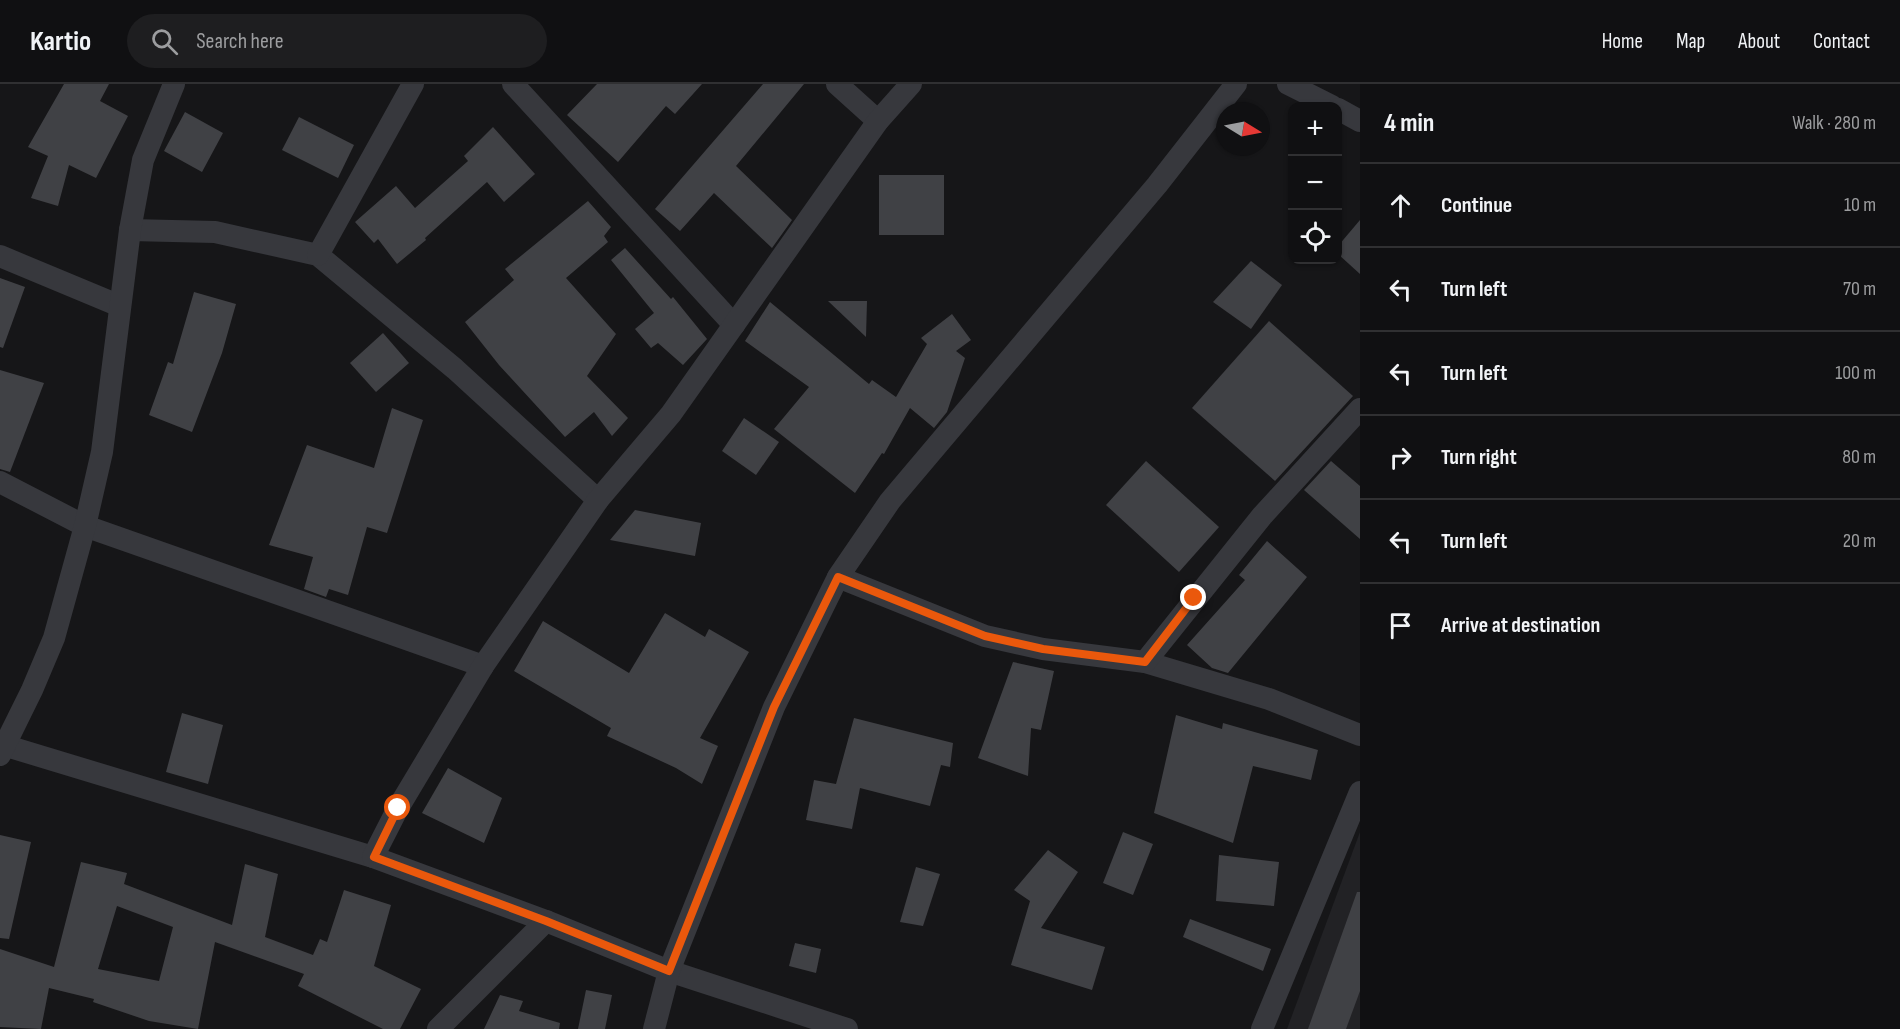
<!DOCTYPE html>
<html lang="en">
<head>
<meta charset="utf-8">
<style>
  :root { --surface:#101012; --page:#1e1e20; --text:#f1f3f6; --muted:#9c9d9f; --line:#303032 }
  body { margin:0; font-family:"Sofia Sans Condensed",sans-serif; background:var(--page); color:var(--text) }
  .controls { position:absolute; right:18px; top:18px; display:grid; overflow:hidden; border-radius:12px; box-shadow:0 2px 4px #0004 }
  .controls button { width:54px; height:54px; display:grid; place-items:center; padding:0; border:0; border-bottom:2px solid var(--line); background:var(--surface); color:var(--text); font:30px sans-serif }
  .compass { position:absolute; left:1216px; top:18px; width:54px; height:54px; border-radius:50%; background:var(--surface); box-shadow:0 2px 4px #0004; rotate:100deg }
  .stop { position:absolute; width:18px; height:18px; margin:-14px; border:4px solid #ea580c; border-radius:50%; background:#fff }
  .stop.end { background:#ea580c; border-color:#fff; box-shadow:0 2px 6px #0008 }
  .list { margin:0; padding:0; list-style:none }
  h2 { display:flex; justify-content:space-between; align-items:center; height:78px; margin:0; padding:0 24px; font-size:26px }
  h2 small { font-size:20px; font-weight:400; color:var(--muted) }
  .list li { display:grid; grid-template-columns:39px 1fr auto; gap:18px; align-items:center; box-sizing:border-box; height:84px; padding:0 24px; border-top:2px solid var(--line) }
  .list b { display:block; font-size:22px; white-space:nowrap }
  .list em { font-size:20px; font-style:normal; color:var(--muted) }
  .icon { flex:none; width:33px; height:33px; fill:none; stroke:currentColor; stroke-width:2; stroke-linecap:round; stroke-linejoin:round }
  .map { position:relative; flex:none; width:1360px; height:945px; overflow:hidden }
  header { display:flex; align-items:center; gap:36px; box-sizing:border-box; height:84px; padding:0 30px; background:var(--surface); border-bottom:2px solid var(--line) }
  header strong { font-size:28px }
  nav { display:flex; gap:33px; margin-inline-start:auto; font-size:21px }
  .search { width:420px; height:54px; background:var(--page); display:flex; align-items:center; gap:15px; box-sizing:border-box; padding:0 21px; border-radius:33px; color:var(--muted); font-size:22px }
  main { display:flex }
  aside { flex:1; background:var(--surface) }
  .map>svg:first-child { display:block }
</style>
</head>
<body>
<header>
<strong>Kartio</strong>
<div class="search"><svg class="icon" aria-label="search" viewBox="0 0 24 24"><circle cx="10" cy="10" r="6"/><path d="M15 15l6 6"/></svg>Search here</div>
<nav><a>Home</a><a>Map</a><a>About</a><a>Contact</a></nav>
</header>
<main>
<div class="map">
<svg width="1360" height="945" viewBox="0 0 1360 945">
  <rect width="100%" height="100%" fill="#161618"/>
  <path fill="#222225" d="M 1360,748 L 1360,945 L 1287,945 Z"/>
  <g fill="#404145" fill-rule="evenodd">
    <path d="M 64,0 L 109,0 L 100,17 L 128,32 L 96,94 L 69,81 L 58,122 L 31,114 L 48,72 L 28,63 Z"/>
    <path d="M 597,0 L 702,0 L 675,30 L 666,22 L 618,78 L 567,31 Z"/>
    <path d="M 763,0 L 804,0 L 736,82 L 792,136 L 772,164 L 714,109 L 680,147 L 655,125 Z"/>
    <path d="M 185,28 L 223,49 L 202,88 L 164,67 Z"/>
    <path d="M 299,33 L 354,61 L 338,94 L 282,66 Z"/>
    <path d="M 493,43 L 535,90 L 504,118 L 487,98 L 425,154 L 426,156 L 397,180 L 378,155 L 374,159 L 355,138 L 396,102 L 415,124 L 468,77 L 464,72 Z"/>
    <rect x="879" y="91" width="65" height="60"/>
    <path d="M 588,117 L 611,143 L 604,152 L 608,158 L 566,194 L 616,250 L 587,292 L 628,334 L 612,352 L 594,328 L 565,353 L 499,281 L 465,238 L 514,196 L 505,185 Z"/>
    <path d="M 1360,136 L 1360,190 L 1338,170 L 1338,162 Z"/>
    <path d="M 625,164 L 671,215 L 673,213 L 707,255 L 683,281 L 658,259 L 651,264 L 635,245 L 654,229 L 611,176 Z"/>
    <path d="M 1251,177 L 1282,201 L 1251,245 L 1213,218 Z"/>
    <path d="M 0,194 L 25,203 L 3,264 L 0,263 Z"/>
    <path d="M 194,208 L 236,220 L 222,269 L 192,348 L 149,331 L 168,278 L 173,280 Z"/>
    <path d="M 828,217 L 867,217 L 866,253 Z"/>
    <path d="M 770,218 L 869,300 L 872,296 L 896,313 L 927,260 L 921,254 L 952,230 L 971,256 L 956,267 L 965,274 L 947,328 L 934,344 L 910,324 L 884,370 L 882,369 L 855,409 L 774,345 L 809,303 L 745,257 Z"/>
    <path d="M 1269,237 L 1353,312 L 1275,397 L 1192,324 Z"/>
    <path d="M 383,249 L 409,279 L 376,308 L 350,279 Z"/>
    <path d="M 0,286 L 44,299 L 10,388 L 0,385 Z"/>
    <path d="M 392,324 L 423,336 L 387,449 L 367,443 L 348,511 L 329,505 L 326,513 L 304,505 L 313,473 L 269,461 L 307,361 L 374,384 Z"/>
    <path d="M 744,334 L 779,358 L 756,391 L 722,367 Z"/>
    <path d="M 1146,377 L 1219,443 L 1179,488 L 1106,421 Z"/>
    <path d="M 1331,377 L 1360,402 L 1360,455 L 1304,406 Z"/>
    <path d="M 635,426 L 701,439 L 695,472 L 610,456 Z"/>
    <path d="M 1267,457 L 1307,493 L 1228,589 L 1212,584 L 1187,561 L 1245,496 L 1239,491 Z"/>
    <path d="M 665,529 L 705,553 L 709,545 L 749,568 L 700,654 L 718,662 L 702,700 L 676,684 L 607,652 L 611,644 L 514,587 L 543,537 L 629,589 Z"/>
    <path d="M 1013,578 L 1054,587 L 1041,646 L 1031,644 L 1028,692 L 978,674 Z"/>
    <path d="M 182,629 L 223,641 L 208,700 L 166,688 Z"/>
    <path d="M 1176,631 L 1222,645 L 1223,639 L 1318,666 L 1311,696 L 1253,682 L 1233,759 L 1154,729 Z"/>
    <path d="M 854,634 L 953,659 L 950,683 L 941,681 L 930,722 L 860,704 L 852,745 L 806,736 L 814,696 L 836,700 Z"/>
    <path d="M 448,684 L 502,714 L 484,759 L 422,729 Z"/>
    <path d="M 1123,748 L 1153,760 L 1133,811 L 1103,799 Z"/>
    <path d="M 0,751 L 31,758 L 9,855 L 0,854 Z"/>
    <path d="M 1048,766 L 1078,788 L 1041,844 L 1105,863 L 1092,906 L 1011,881 L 1030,817 L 1014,806 Z"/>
    <path d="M 1219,771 L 1279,778 L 1274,822 L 1216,817 Z"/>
    <path d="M 81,778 L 127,789 L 124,800 L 232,841 L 245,780 L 278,790 L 265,853 L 313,871 L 320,855 L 327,858 L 344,806 L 391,821 L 374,882 L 421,905 L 400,945 L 383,945 L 298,902 L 304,890 L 215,858 L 198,945 L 149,937 L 93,918 L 94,915 L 49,904 L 41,945 L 0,943 L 0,865 L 54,883 ZM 117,822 L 173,843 L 159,897 L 98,885 Z"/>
    <path d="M 916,783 L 940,790 L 923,842 L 900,838 Z"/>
    <path d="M 1357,808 L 1360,808 L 1360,907 L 1346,945 L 1308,945 Z"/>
    <path d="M 1190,835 L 1271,865 L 1263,887 L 1183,853 Z"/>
    <path d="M 795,859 L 821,865 L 816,889 L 789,882 Z"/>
    <path d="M 586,906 L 612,911 L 605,945 L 578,945 Z"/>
    <path d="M 500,911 L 523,917 L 519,927 L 560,939 L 559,945 L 484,945 Z"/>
  </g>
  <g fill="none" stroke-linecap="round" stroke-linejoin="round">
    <g stroke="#37383d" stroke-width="22">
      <path d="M 513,0 L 734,241"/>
      <path d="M 837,0 L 878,37"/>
      <path d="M 1288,0 L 1332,22"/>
      <path d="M 1338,25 L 1360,37"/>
      <path d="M 130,146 L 215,148 L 318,171 L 455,285 L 598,416"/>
      <path d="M 318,171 L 413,0"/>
      <path d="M 0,172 L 120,222"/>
      <path d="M 0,398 L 85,442 L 483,582"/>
      <path d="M 838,493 L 985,552 L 1043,565 L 1145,578 L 1269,615 L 1360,651"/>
      <path d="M 1145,578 L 1262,432 L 1360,325"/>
      <path d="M 0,660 L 373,773 L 546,837 L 669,887 L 847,945"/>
      <path d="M 0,671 L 32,606 L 54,554 L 85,442 L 102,368 L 130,146 L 143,76 L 174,0"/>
      <path d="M 373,773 L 398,724 L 483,582 L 598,416 L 671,330 L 878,37 L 911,0"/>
      <path d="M 438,945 L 546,837"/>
      <path d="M 654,945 L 669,887 L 774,623 L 838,493 L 890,417 L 1157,101 L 1236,0"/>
      <path d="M 1262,945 L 1360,708"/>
    </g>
  </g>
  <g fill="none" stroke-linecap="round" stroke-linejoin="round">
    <path stroke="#ea580c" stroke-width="8" d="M 398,724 L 374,773 L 546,837 L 669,887 L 774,623 L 838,493 L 985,552 L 1043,565 L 1145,578 L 1194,514"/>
  </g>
</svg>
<div class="controls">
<button>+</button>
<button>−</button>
<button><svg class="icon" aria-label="locate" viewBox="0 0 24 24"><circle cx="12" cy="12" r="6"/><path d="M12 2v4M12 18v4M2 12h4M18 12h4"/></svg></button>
</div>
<svg class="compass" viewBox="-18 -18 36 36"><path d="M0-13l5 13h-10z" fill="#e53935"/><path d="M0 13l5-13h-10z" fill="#9c9d9f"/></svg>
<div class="stop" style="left:398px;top:724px"></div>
<div class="stop end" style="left:1194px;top:514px"></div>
</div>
<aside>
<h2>4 min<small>Walk · 280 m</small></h2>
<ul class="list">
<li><svg class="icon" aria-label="ahead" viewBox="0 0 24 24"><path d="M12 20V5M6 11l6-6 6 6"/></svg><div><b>Continue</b></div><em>10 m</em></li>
<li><svg class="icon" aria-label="left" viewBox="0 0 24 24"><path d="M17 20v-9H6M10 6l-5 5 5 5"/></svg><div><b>Turn left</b></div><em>70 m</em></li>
<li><svg class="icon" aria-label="left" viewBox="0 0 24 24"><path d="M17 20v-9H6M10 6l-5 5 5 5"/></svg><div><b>Turn left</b></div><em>100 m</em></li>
<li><svg class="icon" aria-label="right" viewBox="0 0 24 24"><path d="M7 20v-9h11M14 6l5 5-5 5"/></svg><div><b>Turn right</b></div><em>80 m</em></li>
<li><svg class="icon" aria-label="left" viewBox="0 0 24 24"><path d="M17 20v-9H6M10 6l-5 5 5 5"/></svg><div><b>Turn left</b></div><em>20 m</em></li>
<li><svg class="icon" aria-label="arrive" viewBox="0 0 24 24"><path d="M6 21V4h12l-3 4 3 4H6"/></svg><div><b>Arrive at destination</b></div></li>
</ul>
</aside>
</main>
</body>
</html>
